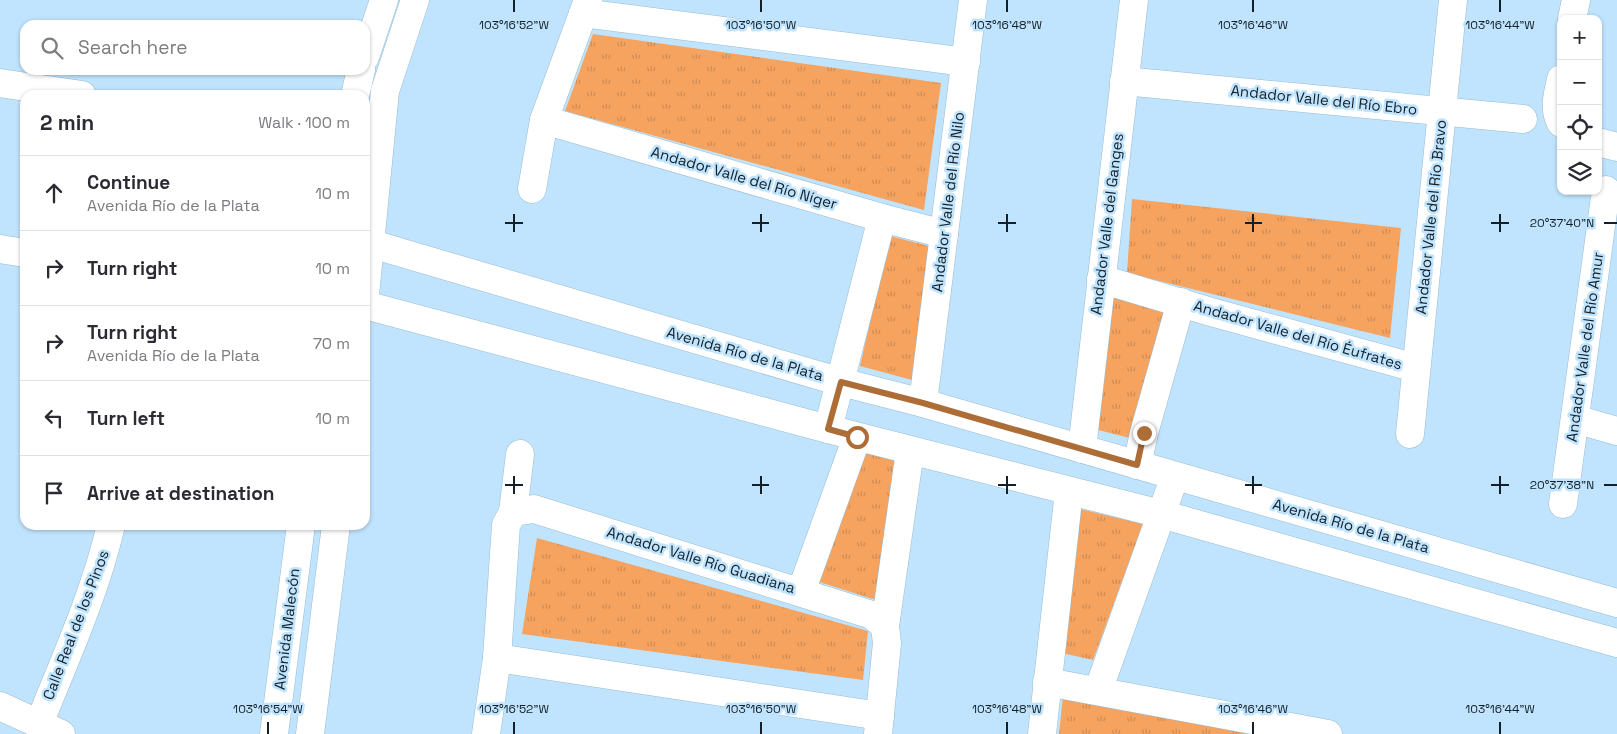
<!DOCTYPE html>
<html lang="en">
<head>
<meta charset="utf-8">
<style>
  :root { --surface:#fff; --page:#f7f7f7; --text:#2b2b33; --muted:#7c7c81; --line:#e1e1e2 }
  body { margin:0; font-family:"Space Grotesk",sans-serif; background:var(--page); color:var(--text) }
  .controls { position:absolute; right:15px; top:15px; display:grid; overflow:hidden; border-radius:10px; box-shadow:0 1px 4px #0004 }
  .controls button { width:45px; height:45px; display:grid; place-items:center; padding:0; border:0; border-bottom:1px solid var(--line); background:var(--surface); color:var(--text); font:25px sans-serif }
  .stop { position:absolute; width:15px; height:15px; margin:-11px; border:4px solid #ad6d36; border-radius:50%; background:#fff }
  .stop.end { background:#ad6d36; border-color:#fff; box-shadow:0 1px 5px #0008 }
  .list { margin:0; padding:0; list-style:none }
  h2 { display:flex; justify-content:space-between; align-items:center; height:65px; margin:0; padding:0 20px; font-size:21px }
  h2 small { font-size:16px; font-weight:400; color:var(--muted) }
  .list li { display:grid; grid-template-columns:32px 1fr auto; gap:15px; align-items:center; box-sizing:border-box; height:75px; padding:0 20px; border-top:1px solid var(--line) }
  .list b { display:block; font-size:19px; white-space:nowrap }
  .list p { margin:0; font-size:16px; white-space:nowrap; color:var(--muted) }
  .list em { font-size:16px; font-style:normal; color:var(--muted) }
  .icon { flex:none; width:28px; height:28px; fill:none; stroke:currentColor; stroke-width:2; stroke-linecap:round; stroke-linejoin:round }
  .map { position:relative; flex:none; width:1617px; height:734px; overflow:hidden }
  .search { position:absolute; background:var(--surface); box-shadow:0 1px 4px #0004; left:20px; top:20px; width:350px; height:55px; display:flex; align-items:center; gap:12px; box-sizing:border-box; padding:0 18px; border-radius:15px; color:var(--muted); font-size:19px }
  .panel { position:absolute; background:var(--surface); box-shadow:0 1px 4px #0004; left:20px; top:90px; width:350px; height:440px; border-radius:15px }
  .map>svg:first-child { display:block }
</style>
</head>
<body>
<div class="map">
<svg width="1617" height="734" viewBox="0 0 1617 734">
  <defs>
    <pattern id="grass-tufts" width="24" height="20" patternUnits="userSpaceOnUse" patternTransform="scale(1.25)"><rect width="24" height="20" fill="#f5a35f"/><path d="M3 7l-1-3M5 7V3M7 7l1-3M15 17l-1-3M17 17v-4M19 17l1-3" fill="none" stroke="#d18c53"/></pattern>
  </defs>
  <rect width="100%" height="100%" fill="#c0e4fd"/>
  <g fill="url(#grass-tufts)">
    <path d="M 593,34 L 941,83 L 924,210 L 565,111 Z"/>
    <path d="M 1132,199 L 1401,228 L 1390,338 L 1127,273 Z"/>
    <path d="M 890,236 L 929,246 L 912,380 L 860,366 Z"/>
    <path d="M 1111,297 L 1164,311 L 1130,438 L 1094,429 Z"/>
    <path d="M 862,448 L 895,457 L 876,600 L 816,581 Z"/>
    <path d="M 1080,509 L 1143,524 L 1093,660 L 1062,653 Z"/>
    <path d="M 537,538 L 868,631 L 863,680 L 522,634 Z"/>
    <path d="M 1063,696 L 1248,734 L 1059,734 Z"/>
  </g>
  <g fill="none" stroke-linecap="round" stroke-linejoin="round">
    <defs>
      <g id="street">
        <path d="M 583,13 L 966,62"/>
        <path d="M 1572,19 L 1576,0"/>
        <path d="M 1561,79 C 1558,94 1553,108 1561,123"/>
        <path d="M 1124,81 L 1523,119"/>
        <path d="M 0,83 L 82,95"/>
        <path d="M 544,120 L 882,218 L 944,234"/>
        <path d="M 1598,142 L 1617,147"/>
        <path d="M 532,189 L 544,120 L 588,0"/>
        <path d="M 365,242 L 841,382 L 923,403 L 1617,603"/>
        <path d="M 0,249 L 25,253"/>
        <path d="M 1101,279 L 1211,312 L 1416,368"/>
        <path d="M 365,305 L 828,429 L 1161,514 L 1617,643"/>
        <path d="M 923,403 L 973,0"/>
        <path d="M 1575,419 L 1617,431"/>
        <path d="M 828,429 L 882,218"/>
        <path d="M 1410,434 L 1453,0"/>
        <path d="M 1082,449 L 1134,0"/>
        <path d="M 1137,465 L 1144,433 L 1181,302"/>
        <path d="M 1563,504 L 1606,190"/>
        <path d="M 513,512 L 534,509 L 872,615 L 885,626"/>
        <path d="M 801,592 L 857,437"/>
        <path d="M 497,658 L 880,716"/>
        <path d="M 1047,682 L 1328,734"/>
        <path d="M 1098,691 L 1175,476"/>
        <path d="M 0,706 L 61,734"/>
        <path d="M 39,724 C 65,659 95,594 111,525"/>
        <path d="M 486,734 L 497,658 L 506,525 L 513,512 L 520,454"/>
        <path d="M 878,734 L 887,643 L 885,626 L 910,451"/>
        <path d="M 1042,734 L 1069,491"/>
      </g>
      <g id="secondary">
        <path d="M 365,57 L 384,0"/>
        <path d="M 355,95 L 361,70"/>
        <path d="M 365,295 L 385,91 L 415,0"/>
        <path d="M 274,734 L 301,525"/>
        <path d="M 310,734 L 336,525"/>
      </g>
    </defs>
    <use href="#street" stroke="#98bbd3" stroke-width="29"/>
    <use href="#secondary" stroke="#98bbd3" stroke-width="29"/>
    <use href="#street" stroke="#fff" stroke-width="28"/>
    <use href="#secondary" stroke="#fff" stroke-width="28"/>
  </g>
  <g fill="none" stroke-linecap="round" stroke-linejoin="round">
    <path stroke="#ad6d36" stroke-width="6" d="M 857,437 L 828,429 L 841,382 L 923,403 L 1137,465 L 1144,433"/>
  </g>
  <path fill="none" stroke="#132029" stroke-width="2" d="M 514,0 L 514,12M 761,0 L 761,12M 1007,0 L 1007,12M 1253,0 L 1253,12M 1500,0 L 1500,12M 514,214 L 514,232M 761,214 L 761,232M 1007,214 L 1007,232M 1253,214 L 1253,232M 1500,214 L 1500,232M 505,223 L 523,223M 752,223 L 769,223M 998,223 L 1016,223M 1245,223 L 1262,223M 1491,223 L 1509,223M 1604,223 L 1617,223M 514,476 L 514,494M 761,476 L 761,494M 1007,476 L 1007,494M 1253,476 L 1253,494M 1500,476 L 1500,494M 505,485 L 523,485M 752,485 L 769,485M 998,485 L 1016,485M 1245,485 L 1262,485M 1491,485 L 1509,485M 1604,485 L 1617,485M 268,722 L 268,734M 514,722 L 514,734M 761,722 L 761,734M 1007,722 L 1007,734M 1253,722 L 1253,734M 1500,722 L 1500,734"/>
  <g text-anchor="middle" stroke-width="5" stroke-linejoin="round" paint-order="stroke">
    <g font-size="15" fill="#132029" stroke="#c0e4fd">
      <text transform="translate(1324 100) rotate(6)" y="5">Andador Valle del Río Ebro</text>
      <text transform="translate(744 178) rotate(16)" y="5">Andador Valle del Río Níger</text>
      <text transform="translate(948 202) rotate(-83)" y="5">Andador Valle del Río Nilo</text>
      <text transform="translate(1431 217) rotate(-84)" y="5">Andador Valle del Río Bravo</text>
      <text transform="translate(1107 224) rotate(-83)" y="5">Andador Valle del Ganges</text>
      <text transform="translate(1298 335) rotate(16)" y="5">Andador Valle del Río Éufrates</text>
      <text transform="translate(1585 347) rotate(-82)" y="5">Andador Valle del Río Amur</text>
      <text transform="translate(745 354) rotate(16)" y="5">Avenida Río de la Plata</text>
      <text transform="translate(1351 526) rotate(16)" y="5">Avenida Río de la Plata</text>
      <text transform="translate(701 560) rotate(17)" y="5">Andador Valle Río Guadiana</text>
      <text transform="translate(76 625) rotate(-69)" y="5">Calle Real de los Pinos</text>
      <text transform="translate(287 629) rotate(-83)" y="5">Avenida Malecón</text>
    </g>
  </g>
  <g font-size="12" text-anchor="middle" fill="#132029" stroke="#c0e4fd" stroke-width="5" stroke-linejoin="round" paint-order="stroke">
    <text x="514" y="29">103°16'52"W</text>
    <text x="761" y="29">103°16'50"W</text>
    <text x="1007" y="29">103°16'48"W</text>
    <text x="1253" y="29">103°16'46"W</text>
    <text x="1500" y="29">103°16'44"W</text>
    <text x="1562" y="227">20°37'40"N</text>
    <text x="1562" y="489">20°37'38"N</text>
    <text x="268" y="713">103°16'54"W</text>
    <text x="514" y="713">103°16'52"W</text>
    <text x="761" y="713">103°16'50"W</text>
    <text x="1007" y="713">103°16'48"W</text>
    <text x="1253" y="713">103°16'46"W</text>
    <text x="1500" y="713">103°16'44"W</text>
  </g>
</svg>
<div class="controls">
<button>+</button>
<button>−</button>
<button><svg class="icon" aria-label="locate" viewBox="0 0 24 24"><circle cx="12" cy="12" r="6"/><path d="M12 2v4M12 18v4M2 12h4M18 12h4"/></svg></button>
<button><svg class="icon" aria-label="layers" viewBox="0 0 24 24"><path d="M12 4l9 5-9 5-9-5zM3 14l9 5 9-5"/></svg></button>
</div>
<div class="stop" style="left:857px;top:437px"></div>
<div class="stop end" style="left:1144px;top:433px"></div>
<div class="search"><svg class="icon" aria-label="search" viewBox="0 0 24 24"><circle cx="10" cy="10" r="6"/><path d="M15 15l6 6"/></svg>Search here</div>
<section class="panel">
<h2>2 min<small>Walk · 100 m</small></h2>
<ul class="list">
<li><svg class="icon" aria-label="ahead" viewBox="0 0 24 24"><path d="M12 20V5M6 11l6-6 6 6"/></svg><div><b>Continue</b><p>Avenida Río de la Plata</p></div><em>10 m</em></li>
<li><svg class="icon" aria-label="right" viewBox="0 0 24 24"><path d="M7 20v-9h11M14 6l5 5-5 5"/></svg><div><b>Turn right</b></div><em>10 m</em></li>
<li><svg class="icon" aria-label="right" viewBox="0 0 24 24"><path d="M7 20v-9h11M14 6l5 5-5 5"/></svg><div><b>Turn right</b><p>Avenida Río de la Plata</p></div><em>70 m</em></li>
<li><svg class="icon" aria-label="left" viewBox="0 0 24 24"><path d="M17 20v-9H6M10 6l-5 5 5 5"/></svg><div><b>Turn left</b></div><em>10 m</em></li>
<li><svg class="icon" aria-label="arrive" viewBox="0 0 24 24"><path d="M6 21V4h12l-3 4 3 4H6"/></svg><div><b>Arrive at destination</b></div></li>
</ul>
</section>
</div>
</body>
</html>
